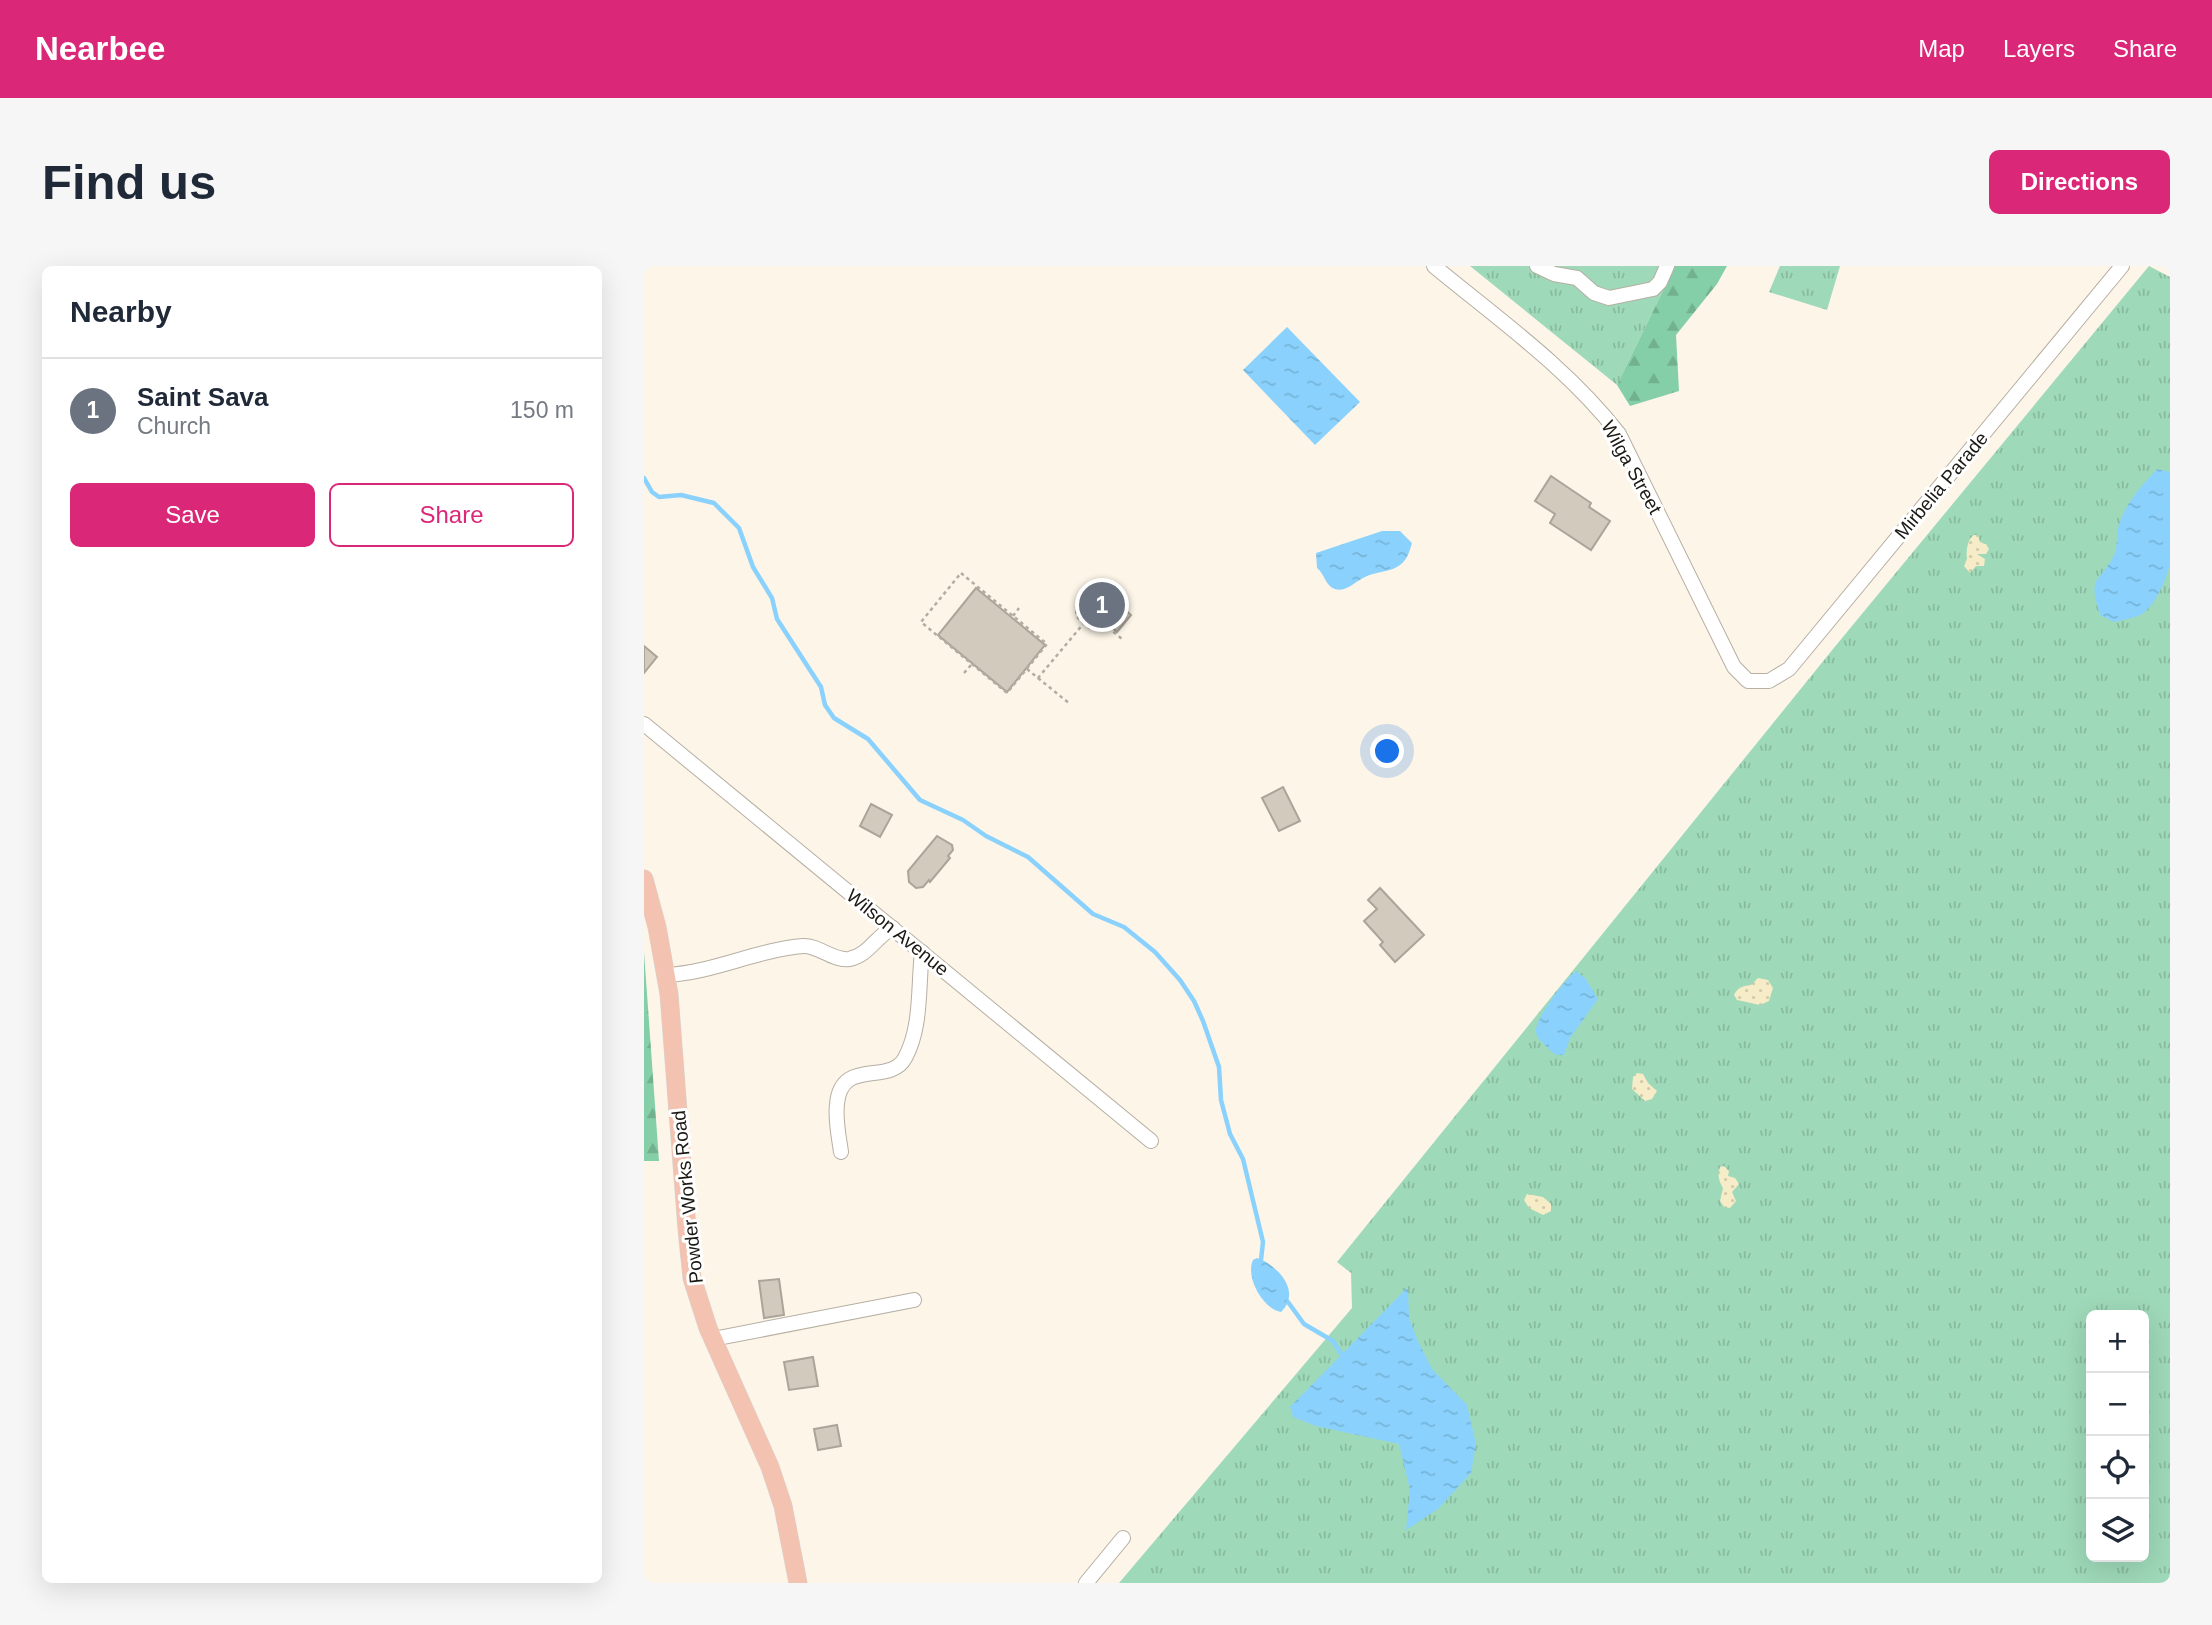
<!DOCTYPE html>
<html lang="en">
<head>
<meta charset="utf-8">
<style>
  :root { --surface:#fff; --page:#f6f6f7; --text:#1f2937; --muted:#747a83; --line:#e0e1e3; --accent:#db2777 }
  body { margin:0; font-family:Helvetica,sans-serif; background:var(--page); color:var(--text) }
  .controls { position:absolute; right:21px; bottom:21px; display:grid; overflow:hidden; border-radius:10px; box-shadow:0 7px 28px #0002 }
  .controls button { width:63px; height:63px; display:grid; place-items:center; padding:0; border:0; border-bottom:2px solid var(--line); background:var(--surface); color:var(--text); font:35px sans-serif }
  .you { position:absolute; left:744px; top:486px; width:24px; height:24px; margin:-18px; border:5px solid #fff; border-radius:50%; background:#1a73e8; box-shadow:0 0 0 10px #1a73e833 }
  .badge { display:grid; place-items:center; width:46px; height:46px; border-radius:50%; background:var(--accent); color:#fff; font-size:23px; font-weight:700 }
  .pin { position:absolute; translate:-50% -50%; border:4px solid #fff; box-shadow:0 2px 7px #0006 }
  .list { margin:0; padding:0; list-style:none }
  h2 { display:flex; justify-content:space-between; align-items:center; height:91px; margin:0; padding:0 28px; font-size:30px }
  h2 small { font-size:23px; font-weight:400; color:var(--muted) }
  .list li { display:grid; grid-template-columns:46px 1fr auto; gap:21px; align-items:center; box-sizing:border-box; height:105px; padding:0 28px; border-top:2px solid var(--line) }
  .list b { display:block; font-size:26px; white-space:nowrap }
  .list p { margin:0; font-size:23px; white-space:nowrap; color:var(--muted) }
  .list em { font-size:23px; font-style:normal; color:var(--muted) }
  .actions { display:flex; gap:14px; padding:21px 28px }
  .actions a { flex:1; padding:16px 0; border:2px solid var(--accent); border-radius:10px; text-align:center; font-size:24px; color:var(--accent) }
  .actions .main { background:var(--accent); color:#fff }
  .icon { flex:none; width:38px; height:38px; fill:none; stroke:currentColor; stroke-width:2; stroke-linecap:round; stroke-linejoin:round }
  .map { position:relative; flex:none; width:1526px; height:1317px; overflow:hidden; border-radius:10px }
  header { display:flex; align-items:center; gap:42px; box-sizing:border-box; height:98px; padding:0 35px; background:var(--accent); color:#fff }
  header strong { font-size:33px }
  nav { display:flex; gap:38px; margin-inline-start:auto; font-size:24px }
  .intro { display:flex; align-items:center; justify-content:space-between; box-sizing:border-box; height:168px; padding:0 42px }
  h1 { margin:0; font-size:49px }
  .button { padding:18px 32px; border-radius:10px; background:var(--accent); color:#fff; font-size:24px; font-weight:700 }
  main { display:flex; gap:42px; padding:0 42px }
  aside { flex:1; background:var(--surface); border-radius:10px; box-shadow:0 7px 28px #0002 }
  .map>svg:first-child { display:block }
</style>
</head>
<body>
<header>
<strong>Nearbee</strong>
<nav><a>Map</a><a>Layers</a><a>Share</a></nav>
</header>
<div class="intro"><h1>Find us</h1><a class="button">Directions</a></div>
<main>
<aside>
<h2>Nearby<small></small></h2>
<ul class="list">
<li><span class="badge" style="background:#6b7280">1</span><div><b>Saint Sava</b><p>Church</p></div><em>150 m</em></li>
</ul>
<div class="actions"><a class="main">Save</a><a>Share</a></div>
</aside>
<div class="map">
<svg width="1526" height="1317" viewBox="0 0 1526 1317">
  <defs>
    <pattern id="grass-tufts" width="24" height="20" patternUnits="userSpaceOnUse" patternTransform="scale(1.75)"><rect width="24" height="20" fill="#9ed9b9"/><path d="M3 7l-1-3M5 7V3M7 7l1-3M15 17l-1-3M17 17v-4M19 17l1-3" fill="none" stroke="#88ba9e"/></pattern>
    <pattern id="forest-firs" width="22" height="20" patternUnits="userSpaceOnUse" patternTransform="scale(1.75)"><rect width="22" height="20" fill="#85cfa8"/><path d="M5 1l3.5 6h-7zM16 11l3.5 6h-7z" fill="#72b190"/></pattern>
    <pattern id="sand-dots" width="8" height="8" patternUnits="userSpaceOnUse" patternTransform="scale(1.75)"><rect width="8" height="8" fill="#f6ecc7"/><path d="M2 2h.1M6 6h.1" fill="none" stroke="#d2caaa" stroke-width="1.8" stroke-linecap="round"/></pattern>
    <pattern id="water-ripples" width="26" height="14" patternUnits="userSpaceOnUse" patternTransform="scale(1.75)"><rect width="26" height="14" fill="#8ad2fd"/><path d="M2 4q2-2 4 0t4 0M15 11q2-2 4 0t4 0" fill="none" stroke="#76b4d8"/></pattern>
  </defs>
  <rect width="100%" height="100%" fill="#fcf5e8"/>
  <g fill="url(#grass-tufts)" fill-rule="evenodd">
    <path d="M 826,0 L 1031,0 L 973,119 Z"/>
    <path d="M 1136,0 L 1196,0 L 1183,44 L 1125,26 Z"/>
    <path d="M 1505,0 L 1526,11 L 1526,1317 L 475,1317 L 708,1042 L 707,1007 L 693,996 L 1189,383 ZM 1447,1049 L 1500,1049 L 1500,1291 L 1447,1291 Z"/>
  </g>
  <g fill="url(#forest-firs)">
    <path d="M 1031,0 L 1083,0 L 1073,18 L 1032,69 L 1035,125 L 986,140 L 973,119 Z"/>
    <path d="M 0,686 L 15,895 L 0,895 Z"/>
  </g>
  <g fill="url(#sand-dots)">
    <path d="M 1330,269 L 1334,269 L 1336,276 L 1342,278 L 1345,283 L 1342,288 L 1333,288 L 1341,293 L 1340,300 L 1332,300 L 1326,307 L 1320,300 L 1323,293 C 1322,286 1323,273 1330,269 Z"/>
    <path d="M 1114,712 L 1124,714 L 1129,722 L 1125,735 L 1116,739 L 1093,734 L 1090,729 C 1094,721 1099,720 1107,719 Z"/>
    <path d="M 993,807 L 999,808 L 1004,817 L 1013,825 L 1008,833 L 1001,835 L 988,823 L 989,811 Z"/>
    <path d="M 1080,900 L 1085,905 L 1084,910 L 1091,912 L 1095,918 L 1088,926 L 1092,935 L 1086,942 L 1080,941 L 1076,935 L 1079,922 C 1075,915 1073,909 1076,901 Z"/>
    <path d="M 883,928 L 899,931 L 907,938 L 907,945 L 899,949 L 885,942 L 880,934 Z"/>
  </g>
  <g fill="url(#water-ripples)">
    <path d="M 643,61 L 716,136 L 671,179 L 599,104 Z"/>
    <path d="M 1513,203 L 1526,206 L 1526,298 C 1522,313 1512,339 1498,348 C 1491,352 1478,354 1470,356 L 1456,349 C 1443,308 1455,319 1470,289 C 1474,282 1472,271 1474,262 C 1481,237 1496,222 1513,203 Z"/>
    <path d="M 738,265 L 756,265 L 768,277 C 765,287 763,295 753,301 C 744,306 731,306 721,311 C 712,315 701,327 691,323 C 681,320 681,308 673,302 L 672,287 Z"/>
    <path d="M 932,705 L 941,712 L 954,733 L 926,772 L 920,789 C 910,790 908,786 901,779 C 897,775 892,772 892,765 C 891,753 922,712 932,705 Z"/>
    <path d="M 613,992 C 634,999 658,1026 637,1046 C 619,1043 601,1011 609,994 Z"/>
    <path d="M 764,1021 L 765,1052 L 774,1075 L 788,1103 L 823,1139 L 832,1178 L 827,1207 L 794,1243 L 762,1264 L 766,1224 L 755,1178 L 672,1160 L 649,1151 L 646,1141 Z"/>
  </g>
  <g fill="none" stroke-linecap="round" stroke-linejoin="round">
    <g stroke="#8ad2fd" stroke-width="4.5">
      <path d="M 0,212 L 8,226 L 15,231 L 37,229 L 70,237 L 95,262 L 109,301 L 128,332 L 133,353 L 177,421 L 181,439 L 190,452 L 224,473 L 276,534 L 319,554 L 342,570 L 384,591 L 449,648 L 480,661 L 511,686 L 536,714 L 550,735 L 559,755 L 575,801 L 577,834 L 586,868 L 599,893 L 619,976 L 617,994"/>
      <path d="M 644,1036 L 660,1058 L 689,1075 L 698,1089"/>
    </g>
  </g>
  <g fill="#d1cabd" stroke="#aba498" stroke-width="2">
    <path d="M 907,210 L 947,237 L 945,241 L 966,255 L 947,284 L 906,257 L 911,248 L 891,235 Z"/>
    <path d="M 451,318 L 460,325 L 464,321 L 473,329 L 469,333 L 487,349 L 473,366 L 454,350 L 450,355 L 441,347 L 445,342 L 436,335 Z"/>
    <path d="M 332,322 L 401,379 L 363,426 L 294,369 Z"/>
    <path d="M 0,380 L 13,391 L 0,407 Z"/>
    <path d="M 639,521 L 656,555 L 635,565 L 618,532 Z"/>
    <path d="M 227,538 L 248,549 L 236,571 L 216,560 Z"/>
    <path d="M 293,570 L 308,579 L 309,584 L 304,590 L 306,592 L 286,616 L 285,614 L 279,621 L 272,622 L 265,616 L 264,605 Z"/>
    <path d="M 736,622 L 780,669 L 751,696 L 736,679 L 739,676 L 720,655 L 733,643 L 724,634 Z"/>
    <path d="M 135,1013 L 140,1049 L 120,1052 L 115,1015 Z"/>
    <path d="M 169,1091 L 174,1120 L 145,1124 L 140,1096 Z"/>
    <path d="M 193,1159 L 197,1180 L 174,1184 L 170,1163 Z"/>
  </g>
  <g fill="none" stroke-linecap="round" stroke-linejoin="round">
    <defs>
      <g id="minor">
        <path d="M 790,0 C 854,53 924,102 975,168 L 1090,401 L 1104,415 L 1125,415 L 1145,403 L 1478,0"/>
        <path d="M 893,0 L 910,8 L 933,12 L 950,27 L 965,32 L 1009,23 L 1016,16 L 1023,0"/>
        <path d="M 0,458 L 507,875"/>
        <path d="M 22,709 C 68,707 112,684 159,680 C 174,679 189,695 205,693 C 224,690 233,669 249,662"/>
        <path d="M 197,886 C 195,871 191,854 193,838 C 197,791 246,820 261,792 C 278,761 274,720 278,686"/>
        <path d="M 69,1073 L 270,1034"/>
        <path d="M 442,1317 L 479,1272"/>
      </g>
      <path id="major" d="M 0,613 L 13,661 L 25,728 L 43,963 L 48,1012 L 64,1062 L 126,1201 L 139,1240 L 154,1317"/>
    </defs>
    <use href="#minor" stroke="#b6afa3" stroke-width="16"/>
    <use href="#major" stroke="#d6d6d5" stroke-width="19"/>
    <g stroke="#b2aca2" stroke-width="2.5" stroke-dasharray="3.5 3.5" stroke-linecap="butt">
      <path d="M 317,307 L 403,378 L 363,427 L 277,356 Z"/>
      <path d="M 456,314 C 434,323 434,327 432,350 L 448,364 L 456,355 L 478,373"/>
      <path d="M 369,350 L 375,342"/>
      <path d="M 383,403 L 394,412 L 440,357"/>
      <path d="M 320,407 L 328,398"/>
      <path d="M 394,412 L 426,438"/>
    </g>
    <use href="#minor" stroke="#fff" stroke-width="14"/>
    <use href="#major" stroke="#f4c2b0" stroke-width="18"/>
  </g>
  <g text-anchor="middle" stroke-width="6" stroke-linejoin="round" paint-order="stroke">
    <g font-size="19" fill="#1b1914" stroke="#fff">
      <text transform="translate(988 201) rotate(61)" y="7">Wilga Street</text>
      <text transform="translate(1297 219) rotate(-50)" y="7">Mirbelia Parade</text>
      <text transform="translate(254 666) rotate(39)" y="7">Wilson Avenue</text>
      <text transform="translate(43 931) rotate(-96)" y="7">Powder Works Road</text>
    </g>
  </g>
</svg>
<div class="controls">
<button>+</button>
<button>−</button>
<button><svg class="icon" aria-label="locate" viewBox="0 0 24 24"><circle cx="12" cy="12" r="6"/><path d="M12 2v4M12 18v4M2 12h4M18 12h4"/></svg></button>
<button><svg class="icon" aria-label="layers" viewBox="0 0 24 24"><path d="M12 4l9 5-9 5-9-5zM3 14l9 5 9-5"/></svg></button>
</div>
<div class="you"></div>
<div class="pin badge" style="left:458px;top:339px;background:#6b7280">1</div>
</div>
</main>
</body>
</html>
